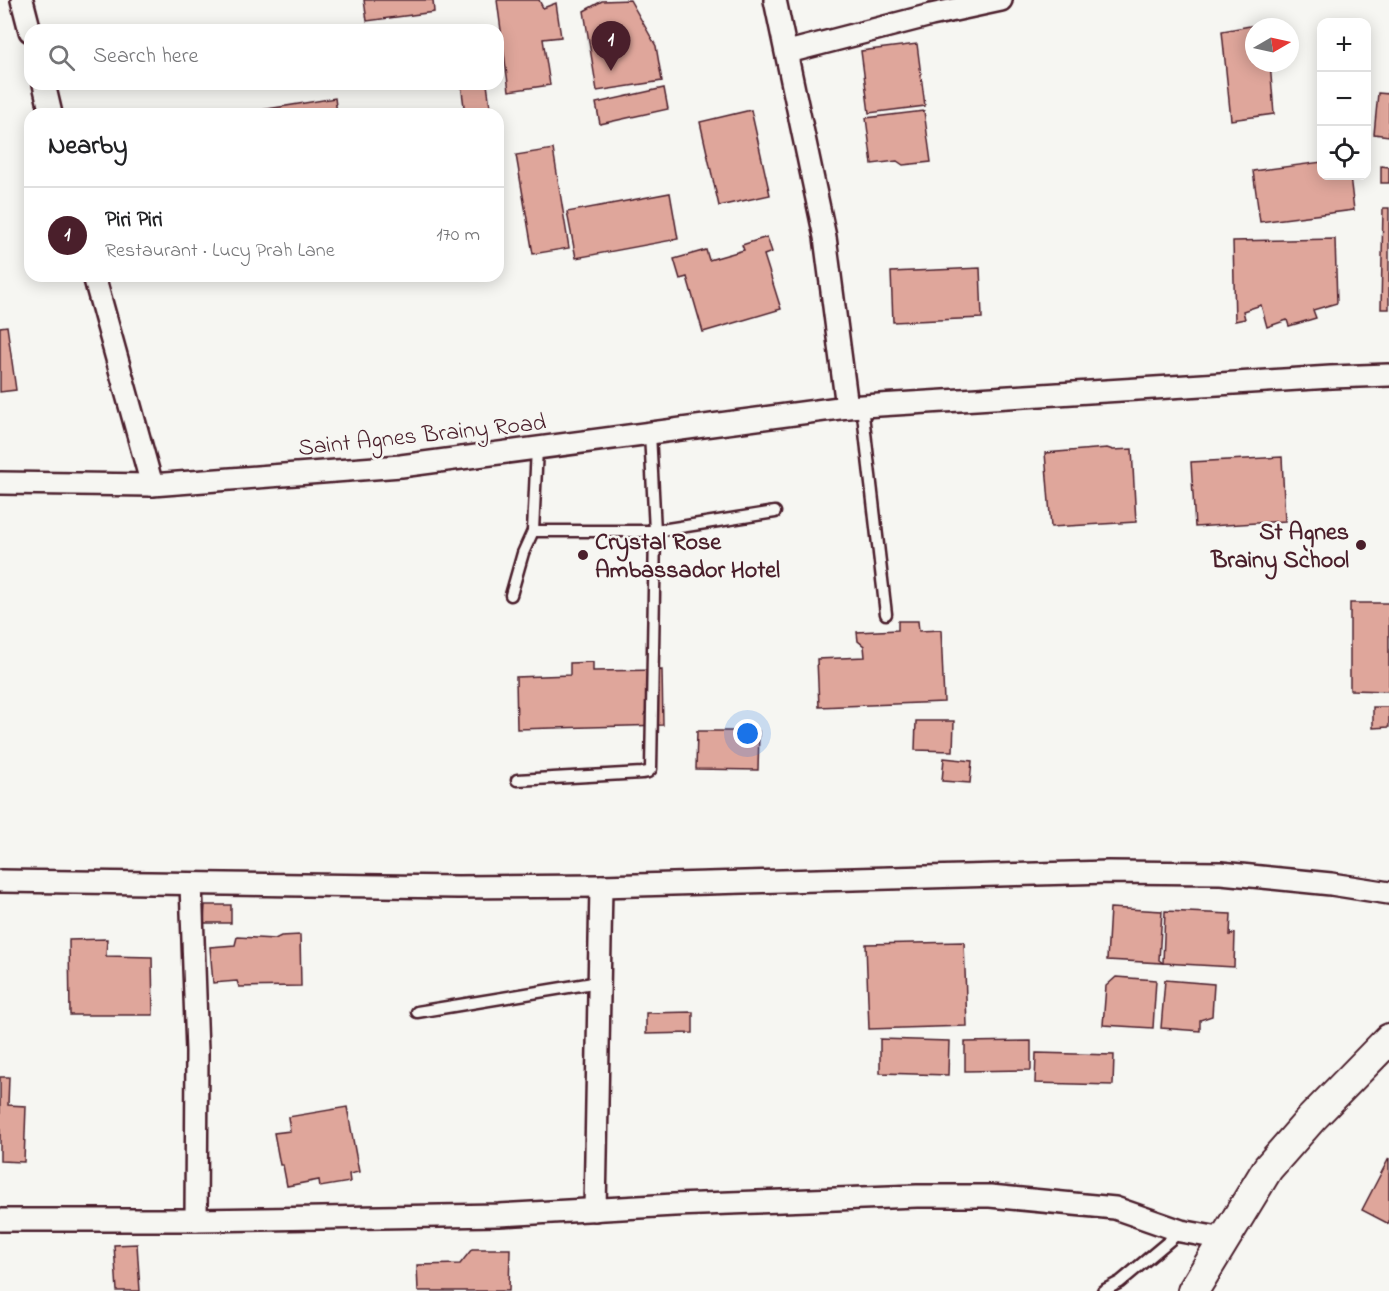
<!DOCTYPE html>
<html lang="en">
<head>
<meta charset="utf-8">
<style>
  :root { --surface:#fff; --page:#f2f2f2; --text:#202124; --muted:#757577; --line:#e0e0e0; --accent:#4a1f2b }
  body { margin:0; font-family:"Indie Flower",sans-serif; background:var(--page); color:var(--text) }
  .controls { position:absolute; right:18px; top:18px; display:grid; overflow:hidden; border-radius:12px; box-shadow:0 3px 15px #0003 }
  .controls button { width:54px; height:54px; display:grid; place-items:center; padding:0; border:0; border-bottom:2px solid var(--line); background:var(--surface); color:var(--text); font:30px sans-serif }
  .compass { position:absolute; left:1245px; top:18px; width:54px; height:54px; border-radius:50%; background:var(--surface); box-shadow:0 3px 15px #0003; rotate:81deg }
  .you { position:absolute; left:748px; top:734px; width:21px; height:21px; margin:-15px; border:4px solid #fff; border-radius:50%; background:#1a73e8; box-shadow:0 0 0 9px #1a73e833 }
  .badge { display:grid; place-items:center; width:39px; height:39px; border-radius:50%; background:var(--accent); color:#fff; font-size:20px; font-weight:700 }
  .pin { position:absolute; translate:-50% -50px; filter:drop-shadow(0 2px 3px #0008) }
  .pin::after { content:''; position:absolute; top:32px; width:21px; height:18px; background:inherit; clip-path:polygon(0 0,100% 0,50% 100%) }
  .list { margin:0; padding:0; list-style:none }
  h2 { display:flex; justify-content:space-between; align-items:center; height:78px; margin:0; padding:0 24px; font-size:26px }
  h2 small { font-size:20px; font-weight:400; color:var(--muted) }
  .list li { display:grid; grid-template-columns:39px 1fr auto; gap:18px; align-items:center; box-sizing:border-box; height:96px; padding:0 24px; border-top:2px solid var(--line) }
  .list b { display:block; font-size:22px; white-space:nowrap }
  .list p { margin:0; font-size:20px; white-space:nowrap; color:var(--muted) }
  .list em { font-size:20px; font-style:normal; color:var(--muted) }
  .icon { flex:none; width:33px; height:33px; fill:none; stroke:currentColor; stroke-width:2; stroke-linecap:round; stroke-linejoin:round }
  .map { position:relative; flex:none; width:1389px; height:1291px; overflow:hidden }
  .search { position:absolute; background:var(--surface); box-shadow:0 3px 15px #0003; left:24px; top:24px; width:480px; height:66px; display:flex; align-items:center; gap:15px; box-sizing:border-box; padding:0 21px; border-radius:18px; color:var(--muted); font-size:22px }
  .panel { position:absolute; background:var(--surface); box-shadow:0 3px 15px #0003; left:24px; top:108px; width:480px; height:174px; border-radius:18px }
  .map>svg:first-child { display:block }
</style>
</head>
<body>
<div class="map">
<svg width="1389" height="1291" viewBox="0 0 1389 1291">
  <rect width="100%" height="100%" fill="#f6f6f2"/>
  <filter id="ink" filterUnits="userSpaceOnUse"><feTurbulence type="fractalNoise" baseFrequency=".0167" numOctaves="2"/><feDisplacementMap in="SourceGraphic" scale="12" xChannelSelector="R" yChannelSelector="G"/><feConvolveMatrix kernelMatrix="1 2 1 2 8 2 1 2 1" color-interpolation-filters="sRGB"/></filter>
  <g filter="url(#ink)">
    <g fill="#dfa69b" stroke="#4a1f2b" stroke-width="1.5">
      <path d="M 364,0 L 433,0 L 434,12 L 367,21 Z"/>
      <path d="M 497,0 L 539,0 L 543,8 L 556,3 L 561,37 L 543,39 L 550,85 L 509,91 Z"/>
      <path d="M 630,0 L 656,46 L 662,81 L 597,91 L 584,11 L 602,1 Z"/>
      <path d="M 1267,23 L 1267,27 L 1254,27 L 1254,63 L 1270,63 L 1274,114 L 1231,120 L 1222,31 Z"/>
      <path d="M 917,44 L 925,106 L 869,113 L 861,51 Z"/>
      <path d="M 461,84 L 487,84 L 491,114 L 465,114 Z"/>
      <path d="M 664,88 L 668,109 L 600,124 L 596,103 Z"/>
      <path d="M 1378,93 L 1389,94 L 1389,136 L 1374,134 Z"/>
      <path d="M 335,98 L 337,114 L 237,114 Z"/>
      <path d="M 751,110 L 770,195 L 719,206 L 700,122 Z"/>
      <path d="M 924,111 L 931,162 L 903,165 L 897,161 L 872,164 L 866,118 Z"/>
      <path d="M 553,149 L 569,248 L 533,254 L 516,155 Z"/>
      <path d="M 1322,162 L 1322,176 L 1350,176 L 1354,210 L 1260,222 L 1253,171 Z"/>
      <path d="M 1381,166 L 1389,167 L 1389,183 L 1381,183 Z"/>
      <path d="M 670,193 L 678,239 L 576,258 L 567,212 Z"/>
      <path d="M 1383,208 L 1389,208 L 1389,309 L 1381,309 Z"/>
      <path d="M 767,237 L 772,252 L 764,255 L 781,309 L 703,332 L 687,277 L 680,279 L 674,259 L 706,250 L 709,260 L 744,250 L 742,245 Z"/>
      <path d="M 1335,239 L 1337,303 L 1313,310 L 1316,318 L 1289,326 L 1287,320 L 1267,327 L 1261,305 L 1243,311 L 1245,319 L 1235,321 L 1233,241 Z"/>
      <path d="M 980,268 L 982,318 L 893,322 L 891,272 Z"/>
      <path d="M 7,326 L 16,390 L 0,392 L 0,327 Z"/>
      <path d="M 1107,448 L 1113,450 L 1132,449 L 1136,522 L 1051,527 L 1045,453 Z"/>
      <path d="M 1282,457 L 1285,521 L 1195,527 L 1191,462 Z"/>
      <path d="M 1350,603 L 1389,603 L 1389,691 L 1350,690 Z"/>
      <path d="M 898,621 L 918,621 L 919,631 L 941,630 L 944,702 L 819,707 L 817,659 L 865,657 L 864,646 L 858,641 L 857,632 L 898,630 Z"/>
      <path d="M 593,662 L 593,671 L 662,670 L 663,725 L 517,729 L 516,677 L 570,675 L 570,663 Z"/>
      <path d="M 1373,707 L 1389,707 L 1389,727 L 1373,728 Z"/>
      <path d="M 916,721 L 954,721 L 953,751 L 915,750 Z"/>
      <path d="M 697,731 L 759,731 L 758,770 L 696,769 Z"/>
      <path d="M 944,758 L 972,761 L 970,783 L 942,781 Z"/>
      <path d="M 205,905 L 231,905 L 231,923 L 204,923 Z"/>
      <path d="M 1110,908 L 1162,911 L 1159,960 L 1163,963 L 1107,960 Z"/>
      <path d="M 1165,911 L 1231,914 L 1230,935 L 1235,933 L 1234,967 L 1163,963 Z"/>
      <path d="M 300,935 L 301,986 L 239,987 L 237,981 L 213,983 L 210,947 L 235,945 L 237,937 L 275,939 L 281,936 Z"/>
      <path d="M 107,939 L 106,956 L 152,957 L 153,1015 L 70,1015 L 69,940 Z"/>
      <path d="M 964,942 L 967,1026 L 869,1029 L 866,944 Z"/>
      <path d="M 1116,977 L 1156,980 L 1153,1028 L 1103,1025 L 1106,986 Z"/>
      <path d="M 1165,980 L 1214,984 L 1212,1016 L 1200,1020 L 1200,1031 L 1161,1028 Z"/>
      <path d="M 693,1012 L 693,1033 L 646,1034 L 646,1013 Z"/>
      <path d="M 880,1039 L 949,1041 L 948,1075 L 880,1073 Z"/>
      <path d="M 1031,1041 L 1031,1070 L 965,1071 L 965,1042 Z"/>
      <path d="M 1036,1053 L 1114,1055 L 1113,1085 L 1035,1083 Z"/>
      <path d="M 0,1077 L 9,1077 L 8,1105 L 26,1106 L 24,1162 L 0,1161 Z"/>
      <path d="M 347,1107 L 359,1172 L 349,1174 L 350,1182 L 320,1187 L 319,1180 L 287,1186 L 283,1165 L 280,1165 L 274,1133 L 290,1131 L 288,1117 Z"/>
      <path d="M 1389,1158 L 1389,1224 L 1362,1210 Z"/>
      <path d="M 137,1244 L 140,1291 L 117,1291 L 114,1245 Z"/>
      <path d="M 472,1249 L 510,1249 L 509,1291 L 418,1291 L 417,1265 L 460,1264 Z"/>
    </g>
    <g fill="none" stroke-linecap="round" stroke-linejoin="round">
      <defs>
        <g id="service">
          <path d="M 862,406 L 886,614"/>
          <path d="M 533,531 L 655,531 L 775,512"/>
          <path d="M 511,595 L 523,553 L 533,531 L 537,448"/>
          <path d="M 517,780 L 642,773 L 648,772 L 651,769 L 655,531 L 650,433"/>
          <path d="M 417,1012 L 599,982"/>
          <path d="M 1103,1291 L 1120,1282 L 1181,1231"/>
        </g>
        <g id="minor">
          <path d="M 22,0 L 30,31"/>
          <path d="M 775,0 L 825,237 L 847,407 L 1331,377 L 1389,375"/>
          <path d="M 788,52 L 931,15 L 1001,0"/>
          <path d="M 44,84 L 51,114"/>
          <path d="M 94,276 L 152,485"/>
          <path d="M 0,483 L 152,485 L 401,466 L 847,407"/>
          <path d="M 0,881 L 458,887 L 601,886 L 1108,872 L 1221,873 L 1331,884 L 1389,893"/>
          <path d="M 595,1210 L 601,886"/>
          <path d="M 0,1220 L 196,1220 L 197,1051 L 191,884"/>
          <path d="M 196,1220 L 499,1215 L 674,1205 L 917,1196 L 990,1196 L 1115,1208 L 1181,1231 L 1224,1239"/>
        </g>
        <path id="secondary" d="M 1193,1291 L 1268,1168 L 1311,1119 L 1389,1039"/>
      </defs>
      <use href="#service" stroke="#4a1f2b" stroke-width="15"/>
      <use href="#minor" stroke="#4a1f2b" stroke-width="26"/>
      <use href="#secondary" stroke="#4a1f2b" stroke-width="34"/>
      <use href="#service" stroke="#f6f6f2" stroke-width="10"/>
      <use href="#minor" stroke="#f6f6f2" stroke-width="21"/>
      <use href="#secondary" stroke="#f6f6f2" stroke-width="30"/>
    </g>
  </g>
  <g fill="#4a1f2b" stroke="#f6f6f2" stroke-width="2">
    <circle cx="1361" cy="545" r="6"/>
    <circle cx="583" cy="555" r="6"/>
  </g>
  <g text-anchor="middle" stroke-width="5" stroke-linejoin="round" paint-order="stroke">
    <g font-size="24" fill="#4a1f2b" stroke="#f6f6f2">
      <text transform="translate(422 434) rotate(-6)" y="8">Saint Agnes Brainy Road</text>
    </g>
    <g font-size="24" font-weight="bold" fill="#4a1f2b" stroke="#f6f6f2" text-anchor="end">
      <text x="1349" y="539">St Agnes<tspan x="1349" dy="28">Brainy School</tspan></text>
      <text x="595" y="549" text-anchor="start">Crystal Rose<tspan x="595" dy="28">Ambassador Hotel</tspan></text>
    </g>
  </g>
</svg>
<div class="controls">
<button>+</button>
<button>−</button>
<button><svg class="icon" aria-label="locate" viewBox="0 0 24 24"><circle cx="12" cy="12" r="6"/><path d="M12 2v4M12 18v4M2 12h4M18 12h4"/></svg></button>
</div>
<svg class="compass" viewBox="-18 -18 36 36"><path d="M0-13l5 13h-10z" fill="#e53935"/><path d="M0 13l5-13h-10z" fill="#757577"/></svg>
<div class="you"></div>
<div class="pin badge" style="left:611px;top:71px">1</div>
<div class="search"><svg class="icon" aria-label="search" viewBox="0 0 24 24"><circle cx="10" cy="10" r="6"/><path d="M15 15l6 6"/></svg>Search here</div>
<section class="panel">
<h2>Nearby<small></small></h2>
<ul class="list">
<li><span class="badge">1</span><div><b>Piri Piri</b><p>Restaurant · Lucy Prah Lane</p></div><em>170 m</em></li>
</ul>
</section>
</div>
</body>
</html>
